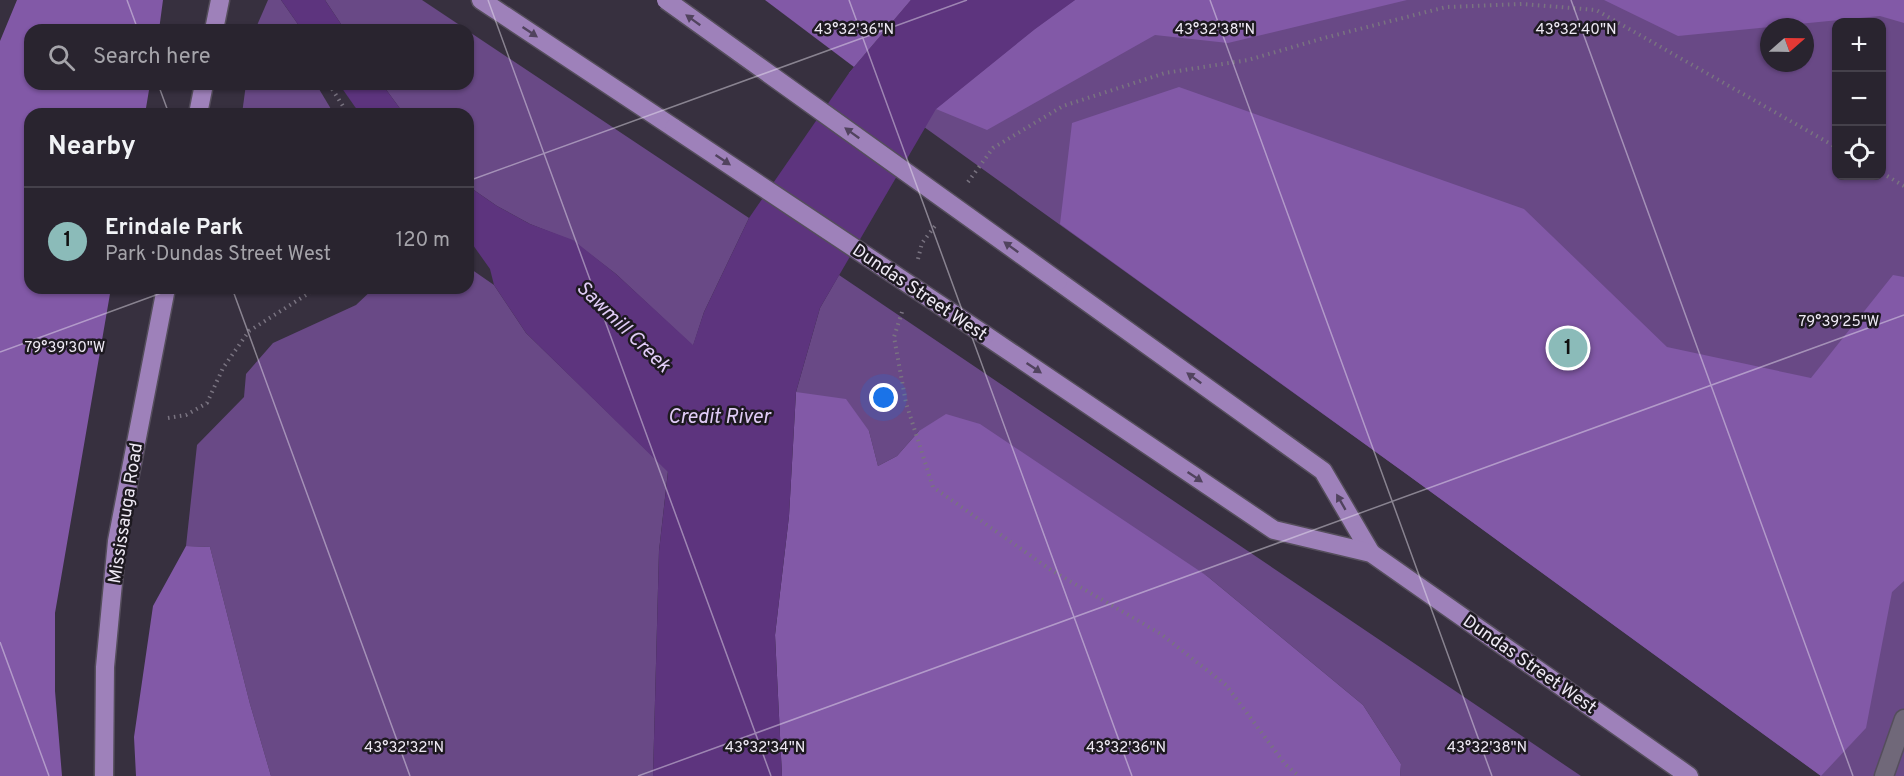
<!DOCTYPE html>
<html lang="en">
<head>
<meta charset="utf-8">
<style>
  :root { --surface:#29242f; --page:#35303b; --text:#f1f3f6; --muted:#a5a4aa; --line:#45414b; --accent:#8bbbb9 }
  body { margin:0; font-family:Overpass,sans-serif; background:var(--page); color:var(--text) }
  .controls { position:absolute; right:18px; top:18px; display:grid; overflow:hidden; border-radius:12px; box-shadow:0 2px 4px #0004 }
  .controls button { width:54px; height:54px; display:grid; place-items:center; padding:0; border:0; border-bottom:2px solid var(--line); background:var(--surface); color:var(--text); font:30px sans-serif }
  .compass { position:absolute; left:1760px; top:18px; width:54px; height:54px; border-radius:50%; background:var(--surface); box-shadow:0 2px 4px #0004; rotate:70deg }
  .you { position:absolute; left:884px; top:398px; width:21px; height:21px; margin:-15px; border:4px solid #fff; border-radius:50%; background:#1a73e8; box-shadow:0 0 0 9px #1a73e833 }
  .badge { display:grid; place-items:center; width:39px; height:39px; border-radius:50%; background:var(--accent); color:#111; font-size:20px; font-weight:700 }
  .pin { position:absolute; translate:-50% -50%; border:3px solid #fff; box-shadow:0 2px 6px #0006 }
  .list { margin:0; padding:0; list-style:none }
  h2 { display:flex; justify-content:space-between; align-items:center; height:78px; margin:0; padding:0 24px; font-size:26px }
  h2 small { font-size:20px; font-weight:400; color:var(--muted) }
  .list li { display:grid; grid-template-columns:39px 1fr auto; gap:18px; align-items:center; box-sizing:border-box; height:108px; padding:0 24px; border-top:2px solid var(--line) }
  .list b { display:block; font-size:22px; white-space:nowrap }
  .list p { margin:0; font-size:20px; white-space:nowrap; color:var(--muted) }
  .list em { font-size:20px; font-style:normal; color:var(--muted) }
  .icon { flex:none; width:33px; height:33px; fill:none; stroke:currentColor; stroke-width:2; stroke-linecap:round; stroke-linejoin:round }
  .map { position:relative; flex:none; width:1904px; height:776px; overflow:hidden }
  .search { position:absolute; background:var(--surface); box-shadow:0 2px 4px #0004; left:24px; top:24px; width:450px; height:66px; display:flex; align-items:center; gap:15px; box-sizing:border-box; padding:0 21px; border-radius:18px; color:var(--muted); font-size:22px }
  .panel { position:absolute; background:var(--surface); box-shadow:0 2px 4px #0004; left:24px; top:108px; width:450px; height:186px; border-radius:18px }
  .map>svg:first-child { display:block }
</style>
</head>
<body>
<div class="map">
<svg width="1904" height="776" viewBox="0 0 1904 776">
  <rect width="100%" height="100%" fill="#37303f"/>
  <g fill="#694986" fill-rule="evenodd">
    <path d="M 268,0 L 281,0 L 302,30 L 255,30 Z"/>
    <path d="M 325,0 L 422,0 L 467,30 L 345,30 Z"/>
    <path d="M 911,0 L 1904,0 L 1904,776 L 1821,776 L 1405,473 L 849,73 ZM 1836,22 L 1882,22 L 1882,176 L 1836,176 ZM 1769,27 L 1805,27 L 1805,63 L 1769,63 Z"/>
    <path d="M 468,31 L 749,218 L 704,312 L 693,346 L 616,274 L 573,241 L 530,224 L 497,206 L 468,186 L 468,114 L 404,114 L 382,84 L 468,84 Z"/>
    <path d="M 246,84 L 316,84 L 334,114 L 242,114 Z"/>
    <path d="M 468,267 L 494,285 L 526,333 L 668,471 L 659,551 L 653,776 L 271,776 L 250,704 L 210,547 L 186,546 L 197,445 L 244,397 L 246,374 L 273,343 L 356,305 L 374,288 L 468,288 Z"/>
    <path d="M 839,275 L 1581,776 L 1400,776 L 1401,764 L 1363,705 L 1207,576 L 919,431 L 897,456 L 878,466 L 869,431 L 796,392 L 820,308 Z"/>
  </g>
  <g fill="#8259a7">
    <path d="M 17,0 L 163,0 L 159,30 L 30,30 L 30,84 L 150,84 L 145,114 L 30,114 L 30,288 L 111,288 L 55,613 L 55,691 L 62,776 L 0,776 L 0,41 Z"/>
    <path d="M 765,0 L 911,0 L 854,67 Z"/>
    <path d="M 1075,0 L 1407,0 L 1228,43 L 1155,35 L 987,130 L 936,109 L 1035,29 Z"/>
    <path d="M 1604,0 L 1904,0 L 1904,23 L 1880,16 L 1678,36 Z"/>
    <path d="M 1179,87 L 1524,209 L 1667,347 L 1811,378 L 1893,275 L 1904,277 L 1904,581 L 1892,592 L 1866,728 L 1821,776 L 1405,473 L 1060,224 L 1072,123 Z"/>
    <path d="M 796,392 L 846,399 L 869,431 L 878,466 L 897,456 L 919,431 L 946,414 L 980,424 L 1207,576 L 1363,705 L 1401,764 L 1400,776 L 782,776 L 775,635 L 789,516 Z"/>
    <path d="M 186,546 L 210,547 L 250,704 L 271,776 L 136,776 L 134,737 L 153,606 Z"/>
  </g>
  <g fill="#5d347e">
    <path d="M 281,0 L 325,0 L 345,30 L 302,30 Z"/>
    <path d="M 911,0 L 1075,0 L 1035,29 L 936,109 L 820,308 L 796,392 L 789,516 L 775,635 L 782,776 L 653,776 L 659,551 L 668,472 L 526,333 L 494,285 L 490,269 L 468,238 L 468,186 L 497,206 L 530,224 L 573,240 L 616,274 L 693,345 L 704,312 L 749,218 L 849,73 Z"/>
    <path d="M 339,84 L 382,84 L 404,114 L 360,114 Z"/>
  </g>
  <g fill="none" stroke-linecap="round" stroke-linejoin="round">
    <defs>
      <path id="minor" d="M 1884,776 L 1904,719"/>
      <g id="major">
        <path d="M 481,0 L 674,128"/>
        <path d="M 214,30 L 220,0"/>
        <path d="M 198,114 L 204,84"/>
        <path d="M 1058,281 L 1323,471 L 1371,553"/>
        <path d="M 985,335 L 1274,530 L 1371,553 L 1689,776"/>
        <path d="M 104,776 L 105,667 L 117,541 L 166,288"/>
      </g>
    </defs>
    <use href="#minor" stroke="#554e5c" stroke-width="21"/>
    <use href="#major" stroke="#554e5c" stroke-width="21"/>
    <g stroke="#797380" stroke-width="4" stroke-dasharray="1.5 4.5" stroke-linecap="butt">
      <path d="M 329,84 L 348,114"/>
      <path d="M 1882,173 L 1904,186"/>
      <path d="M 968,182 L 993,148 L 1063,106 L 1165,73 L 1248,60 L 1324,38 L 1446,7 L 1522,4 L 1596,10 L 1836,147"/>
      <path d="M 918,259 L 922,243 L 935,226"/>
      <path d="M 902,312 L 894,337 L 906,403 L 933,487 L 1051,570 L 1161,634 L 1226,685 L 1285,764 L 1299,776"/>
      <path d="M 168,418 L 186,415 L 207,403 L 223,368 L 249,331 L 317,288"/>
    </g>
    <use href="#minor" stroke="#706879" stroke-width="18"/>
    <use href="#major" stroke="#9e81ba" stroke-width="18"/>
    <defs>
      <g id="major-bridge">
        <path d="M 666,0 L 1058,281"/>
        <path d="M 674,128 L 985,335"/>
      </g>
    </defs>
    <use href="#major-bridge" stroke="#554e5c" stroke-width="21" stroke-linecap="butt"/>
    <use href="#major-bridge" stroke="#9e81ba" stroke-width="18"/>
  </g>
  <defs><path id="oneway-solid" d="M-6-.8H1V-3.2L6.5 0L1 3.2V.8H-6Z" transform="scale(1.5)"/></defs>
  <g fill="#51435e">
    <use href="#oneway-solid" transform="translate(693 20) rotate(-144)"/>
    <use href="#oneway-solid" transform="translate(530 32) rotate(34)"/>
    <use href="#oneway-solid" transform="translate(852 133) rotate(-144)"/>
    <use href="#oneway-solid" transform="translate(723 160) rotate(34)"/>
    <use href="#oneway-solid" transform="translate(1011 247) rotate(-144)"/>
    <use href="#oneway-solid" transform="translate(1034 368) rotate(34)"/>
    <use href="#oneway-solid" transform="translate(1194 378) rotate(-144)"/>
    <use href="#oneway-solid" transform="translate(1195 477) rotate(34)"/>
    <use href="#oneway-solid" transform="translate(1341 502) rotate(-120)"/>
  </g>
  <path fill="none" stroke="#eee9f4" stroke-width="1.5" stroke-opacity="0.45" d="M 127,0 L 138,30M 488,0 L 771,776M 849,0 L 1132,776M 1210,0 L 1492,776M 1571,0 L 1853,776M 158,84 L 169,114M 468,181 L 967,0M 232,288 L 410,776M 0,352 L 175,288M 0,642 L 49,776M 638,776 L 1904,315"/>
  <g text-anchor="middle" stroke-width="5" stroke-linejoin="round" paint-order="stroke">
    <g font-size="18" fill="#eee9f4" stroke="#1d1920">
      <text transform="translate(920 292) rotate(34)" y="6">Dundas Street West</text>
      <text transform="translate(125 513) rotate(-81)" y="6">Mississauga Road</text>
      <text transform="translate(1530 664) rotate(35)" y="6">Dundas Street West</text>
    </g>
    <g font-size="20" font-style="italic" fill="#e1ccf7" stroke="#1d1920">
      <text transform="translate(624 326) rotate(44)" y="7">Sawmill Creek</text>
      <text x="719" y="423">Credit River</text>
    </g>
  </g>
  <g font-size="15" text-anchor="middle" fill="#eee9f4" stroke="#1d1920" stroke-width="5" stroke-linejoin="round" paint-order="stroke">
    <text x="854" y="34">43°32'36"N</text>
    <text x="1215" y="34">43°32'38"N</text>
    <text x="1576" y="34">43°32'40"N</text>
    <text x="1839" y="326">79°39'25"W</text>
    <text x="65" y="352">79°39'30"W</text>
    <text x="404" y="752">43°32'32"N</text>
    <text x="765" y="752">43°32'34"N</text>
    <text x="1126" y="752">43°32'36"N</text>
    <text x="1487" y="752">43°32'38"N</text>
  </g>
</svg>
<div class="controls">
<button>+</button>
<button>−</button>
<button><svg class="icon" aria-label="locate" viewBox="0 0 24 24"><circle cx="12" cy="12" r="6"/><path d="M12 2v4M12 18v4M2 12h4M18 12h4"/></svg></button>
</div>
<svg class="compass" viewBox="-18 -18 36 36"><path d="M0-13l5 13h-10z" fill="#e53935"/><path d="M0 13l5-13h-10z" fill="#a5a4aa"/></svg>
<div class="you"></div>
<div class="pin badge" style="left:1568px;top:348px">1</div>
<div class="search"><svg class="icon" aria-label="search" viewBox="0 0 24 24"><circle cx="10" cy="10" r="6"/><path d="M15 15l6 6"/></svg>Search here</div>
<section class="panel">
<h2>Nearby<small></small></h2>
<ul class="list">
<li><span class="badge">1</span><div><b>Erindale Park</b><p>Park · Dundas Street West</p></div><em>120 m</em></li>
</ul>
</section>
</div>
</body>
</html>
